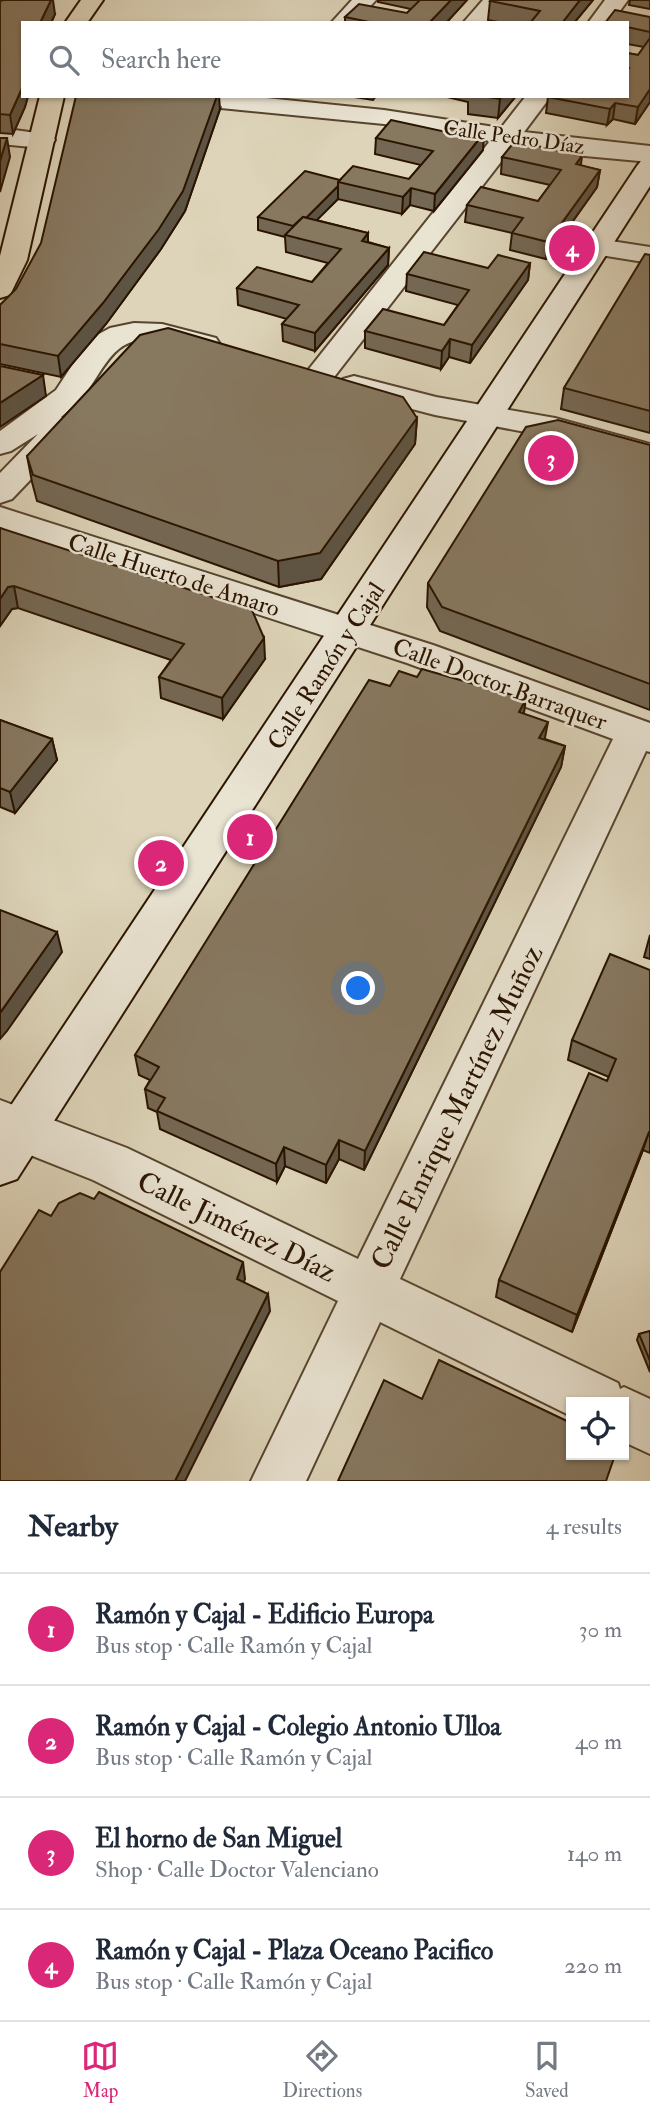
<!DOCTYPE html>
<html lang="en">
<head>
<meta charset="utf-8">
<style>
  :root { --surface:#fff; --page:#f2f2f3; --text:#1f2937; --muted:#747a83; --line:#e0e1e3; --accent:#db2777 }
  body { margin:0; font-family:"IM FELL Double Pica",serif; background:var(--page); color:var(--text) }
  .controls { position:absolute; right:21px; bottom:21px; display:grid; overflow:hidden; border-radius:0px; box-shadow:0 2px 5px #0004 }
  .controls button { width:63px; height:63px; display:grid; place-items:center; padding:0; border:0; border-bottom:2px solid var(--line); background:var(--surface); color:var(--text); font:35px sans-serif }
  .you { position:absolute; left:359px; top:989px; width:24px; height:24px; margin:-18px; border:5px solid #fff; border-radius:50%; background:#1a73e8; box-shadow:0 0 0 10px #1a73e833 }
  .badge { display:grid; place-items:center; width:46px; height:46px; border-radius:50%; background:var(--accent); color:#fff; font-size:23px; font-weight:700 }
  .pin { position:absolute; translate:-50% -50%; border:4px solid #fff; box-shadow:0 2px 7px #0006 }
  .list { margin:0; padding:0; list-style:none }
  h2 { display:flex; justify-content:space-between; align-items:center; height:91px; margin:0; padding:0 28px; font-size:30px }
  h2 small { font-size:23px; font-weight:400; color:var(--muted) }
  .list li { display:grid; grid-template-columns:46px 1fr auto; gap:21px; align-items:center; box-sizing:border-box; height:112px; padding:0 28px; border-top:2px solid var(--line) }
  .list b { display:block; font-size:26px; white-space:nowrap }
  .list p { margin:0; font-size:23px; white-space:nowrap; color:var(--muted) }
  .list em { font-size:23px; font-style:normal; color:var(--muted) }
  .icon { flex:none; width:38px; height:38px; fill:none; stroke:currentColor; stroke-width:2; stroke-linecap:round; stroke-linejoin:round }
  .map { position:relative; flex:none; width:650px; height:1481px; overflow:hidden }
  .search { position:absolute; background:var(--surface); box-shadow:0 2px 5px #0004; left:21px; right:21px; top:21px; height:77px; display:flex; align-items:center; gap:18px; box-sizing:border-box; padding:0 24px; border-radius:0px; color:var(--muted); font-size:26px }
  .sheet { height:539px; background:var(--surface) }
  nav { display:flex; justify-content:space-around; align-items:center; box-sizing:border-box; height:98px; border-top:2px solid var(--line); background:var(--surface); font-size:19px; color:var(--muted) }
  nav a { display:grid; justify-items:center; gap:4px }
  nav .on { color:var(--accent) }
  .map>svg:first-child { display:block }
</style>
</head>
<body>
<div class="map">
<svg width="650" height="1481" viewBox="0 0 650 1481">
  <rect width="100%" height="100%" fill="#ddd4b9"/>
  <filter id="stains"><feTurbulence type="fractalNoise" baseFrequency=".00286" numOctaves="4"/><feColorMatrix values="0 0 0 0 .2 0 0 0 0 .09 0 0 0 0 .02 0 0 0 .5 -.17"/></filter>
  <radialGradient id="worn" r=".72"><stop offset=".6" stop-color="#630" stop-opacity="0"/><stop offset="1" stop-color="#630" stop-opacity=".3"/></radialGradient>
  <g fill="none" stroke-linecap="round" stroke-linejoin="round">
    <defs>
      <g id="street">
        <path d="M 352,0 L 376,0 L 355,23 L 331,23 Z"/>
        <path d="M 483,0 L 506,0 L 487,23 L 463,23 Z"/>
        <path d="M 605,0 L 628,0 L 611,23 L 588,23 Z"/>
        <path d="M 158,96 L 247,96 L 384,110 L 501,128 L 526,96 L 551,96 L 524,132 L 650,146 L 650,162 L 574,155 L 514,145 L 331,381 L 320,384 L 309,381 L 305,375 L 309,369 L 490,141 L 384,124 L 170,103 L 161,101 Z"/>
        <path d="M 0,128 L 51,135 L 55,140 L 51,145 L 42,148 L 0,144 Z"/>
        <path d="M 598,239 L 650,247 L 650,263 L 588,253 L 584,247 L 588,241 Z"/>
        <path d="M 134,323 L 162,324 L 216,338 L 220,344 L 216,350 C 195,355 173,343 152,340 C 115,337 106,365 88,390 C 80,400 71,409 61,417 L 75,419 L 80,426 L 75,433 L 12,499 L 0,503 L 0,473 L 38,434 L 11,451 L 0,454 L 0,431 L 56,390 L 82,350 L 97,335 L 110,328 Z"/>
        <path d="M 354,376 L 436,397 L 555,418 L 650,444 L 650,464 L 552,437 L 435,415 L 343,391 L 339,385 L 343,379 Z"/>
        <path d="M 0,507 L 433,645 L 650,723 L 650,752 L 646,751 L 400,1279 L 618,1383 L 620,1389 L 624,1387 L 650,1399 L 650,1454 L 624,1442 L 624,1402 L 571,1402 L 571,1416 L 380,1322 L 306,1481 L 251,1481 L 338,1301 L 93,1180 L 0,1143 L 0,1100 L 127,1148 L 358,1259 L 613,739 L 407,663 L 0,530 Z"/>
      </g>
      <path id="secondary" d="M 650,158 L 650,186 L 17,1179 L 0,1185 L 0,1122 L 637,166 L 641,161 Z"/>
      <g id="primary">
        <path d="M 81,0 L 103,0 L 87,23 L 65,23 Z"/>
        <path d="M 40,96 L 64,96 L 27,260 L 10,295 L 0,298 L 0,256 Z"/>
      </g>
    </defs>
    <use href="#street" stroke="#57442e" stroke-width="4"/>
    <use href="#secondary" stroke="#2a1400" stroke-width="4"/>
    <use href="#primary" stroke="#2a1400" stroke-width="4"/>
    <use href="#street" fill="#e9e3d2" fill-rule="evenodd"/>
    <use href="#secondary" fill="#e9e3d2" fill-rule="evenodd"/>
    <use href="#primary" fill="#ddd4b9" fill-rule="evenodd"/>
  </g>
  <g fill="#746753" stroke="#2a1400" stroke-width="2">
    <path d="M 378,0 L 467,0 L 446,23 L 345,23 L 345,17 L 407,13 L 411,9 L 378,2 Z"/>
    <path d="M 491,0 L 593,0 L 574,23 L 503,23 L 488,20 L 490,1 Z"/>
    <path d="M 630,0 L 650,0 L 650,9 L 629,5 Z"/>
    <path d="M 0,1 L 55,14 L 51,23 L 23,23 L 23,96 L 28,96 L 25,107 L 13,134 L 0,133 Z"/>
    <path d="M 650,17 L 650,102 L 635,124 L 613,119 L 607,125 L 546,113 L 548,97 L 627,96 L 627,53 L 638,55 L 644,47 L 627,44 L 627,23 Z"/>
    <path d="M 348,96 L 376,96 L 373,100 Z"/>
    <path d="M 443,96 L 516,96 L 498,118 L 468,114 L 468,102 Z"/>
    <path d="M 220,109 L 185,211 L 161,249 L 106,324 L 61,377 L 0,364 L 0,305 Z"/>
    <path d="M 446,132 L 484,133 L 483,150 L 434,211 L 410,205 L 402,214 L 338,199 L 316,220 L 368,233 L 368,242 L 389,248 L 388,265 L 315,351 L 283,341 L 282,324 L 287,319 L 238,305 L 237,288 L 312,282 L 328,263 L 286,252 L 285,237 L 258,230 L 258,217 L 340,180 L 409,179 L 421,165 L 375,154 L 376,138 Z"/>
    <path d="M 502,157 L 581,166 L 600,170 L 597,187 L 546,259 L 510,250 L 512,233 L 465,222 L 467,205 L 538,201 L 550,185 L 501,174 Z"/>
    <path d="M 650,255 L 650,433 L 561,409 L 564,388 Z"/>
    <path d="M 530,263 L 528,280 L 470,363 L 449,357 L 441,369 L 365,348 L 365,331 L 444,325 L 458,305 L 406,291 L 407,274 L 488,268 Z"/>
    <path d="M 417,418 L 415,444 L 321,579 L 279,587 L 37,501 L 32,482 L 27,456 Z"/>
    <path d="M 650,445 L 650,710 L 440,631 L 427,607 L 428,583 Z"/>
    <path d="M 0,528 L 265,659 L 223,719 L 161,698 L 159,677 L 171,660 L 18,608 L 12,609 L 0,626 Z"/>
    <path d="M 390,686 L 524,714 L 545,739 L 565,746 L 561,767 L 364,1170 L 339,1159 L 326,1183 L 285,1166 L 277,1182 L 160,1129 L 157,1112 L 148,1108 L 145,1089 L 150,1080 L 139,1075 L 135,1055 Z"/>
    <path d="M 0,720 L 52,739 L 57,760 L 15,813 L 0,807 Z"/>
    <path d="M 650,935 L 650,959 L 644,957 Z"/>
    <path d="M 650,970 L 650,1153 L 643,1150 L 572,1332 L 496,1297 L 499,1280 L 609,1077 L 568,1060 L 572,1040 Z"/>
    <path d="M 650,1331 L 650,1372 L 637,1340 L 639,1334 Z"/>
  </g>
  <g fill="#5e5443" stroke="#2a1400" stroke-width="2">
    <path d="M 51,0 L 53,0 L 55,14 L 51,23 L 40,23 Z"/>
    <path d="M 451,0 L 467,0 L 446,23 L 429,23 Z"/>
    <path d="M 580,0 L 593,0 L 574,23 L 562,23 Z"/>
    <path d="M 23,86 L 23,96 L 28,96 L 25,107 L 13,134 L 10,115 Z"/>
    <path d="M 650,89 L 650,102 L 635,124 L 638,107 Z"/>
    <path d="M 217,96 L 219,96 L 220,109 L 185,211 L 161,249 L 106,324 L 61,377 L 58,356 Z"/>
    <path d="M 502,96 L 516,96 L 498,118 L 500,99 Z"/>
    <path d="M 615,103 L 613,119 L 607,125 L 610,109 Z"/>
    <path d="M 484,133 L 483,150 L 434,211 L 435,194 Z"/>
    <path d="M 7,138 L 10,157 L 0,192 L 0,161 Z"/>
    <path d="M 582,156 L 580,173 L 576,164 Z"/>
    <path d="M 600,170 L 597,187 L 546,259 L 548,242 Z"/>
    <path d="M 338,186 L 338,199 L 299,238 L 297,227 Z"/>
    <path d="M 411,188 L 410,205 L 402,214 L 403,197 Z"/>
    <path d="M 368,233 L 368,251 L 362,241 Z"/>
    <path d="M 389,248 L 388,265 L 315,351 L 315,333 Z"/>
    <path d="M 530,263 L 528,280 L 470,363 L 472,345 Z"/>
    <path d="M 450,339 L 449,357 L 441,369 L 442,351 Z"/>
    <path d="M 43,375 L 46,396 L 0,427 L 0,403 Z"/>
    <path d="M 417,418 L 415,444 L 321,579 L 279,587 L 278,561 Z"/>
    <path d="M 14,586 L 18,608 L 12,609 L 0,626 L 0,599 L 8,587 Z"/>
    <path d="M 264,638 L 265,659 L 223,719 L 222,698 Z"/>
    <path d="M 526,699 L 523,720 L 519,712 Z"/>
    <path d="M 548,722 L 544,743 L 539,738 Z"/>
    <path d="M 52,739 L 57,760 L 15,813 L 10,792 Z"/>
    <path d="M 565,746 L 561,767 L 364,1170 L 365,1151 Z"/>
    <path d="M 57,932 L 62,952 L 7,1031 L 0,1039 L 0,1013 Z"/>
    <path d="M 649,1132 L 643,1150 L 572,1332 L 577,1315 Z"/>
    <path d="M 339,1140 L 339,1159 L 326,1183 L 326,1165 Z"/>
    <path d="M 284,1147 L 285,1166 L 277,1182 L 276,1164 Z"/>
    <path d="M 243,1262 L 245,1279 L 239,1296 L 237,1279 Z"/>
    <path d="M 268,1294 L 270,1311 L 185,1481 L 175,1481 Z"/>
  </g>
  <g fill="#877860" stroke="#2a1400" stroke-width="2">
    <path d="M 4,0 L 51,0 L 40,23 L 23,23 L 23,86 L 10,115 L 0,114 L 0,1 Z"/>
    <path d="M 420,0 L 451,0 L 429,23 L 374,23 L 345,17 L 359,4 L 407,13 Z"/>
    <path d="M 491,0 L 580,0 L 562,23 L 530,23 L 540,11 L 490,1 Z"/>
    <path d="M 615,10 L 650,17 L 650,32 L 627,27 L 627,23 L 605,23 Z"/>
    <path d="M 650,38 L 650,89 L 638,107 L 615,103 L 610,109 L 548,97 L 627,96 L 627,70 L 629,68 L 627,67 L 627,53 L 638,55 Z"/>
    <path d="M 76,96 L 217,96 L 183,191 L 159,229 L 103,303 L 58,356 L 0,344 L 0,305 L 16,289 L 41,243 Z"/>
    <path d="M 482,96 L 502,96 L 500,99 Z"/>
    <path d="M 391,120 L 446,132 L 449,128 L 484,133 L 435,194 L 411,188 L 403,197 L 338,182 L 353,166 L 409,179 L 433,151 L 376,138 Z"/>
    <path d="M 0,138 L 7,138 L 0,161 Z"/>
    <path d="M 515,141 L 582,156 L 576,164 L 600,170 L 548,242 L 512,233 L 523,218 L 467,205 L 481,187 L 538,201 L 561,170 L 502,157 Z"/>
    <path d="M 305,171 L 340,180 L 338,182 L 338,186 L 306,218 L 303,217 L 293,226 L 258,217 Z"/>
    <path d="M 303,217 L 368,233 L 362,241 L 389,248 L 315,333 L 282,324 L 299,305 L 237,288 L 257,267 L 312,282 L 341,249 L 285,235 Z"/>
    <path d="M 424,252 L 488,268 L 498,255 L 530,263 L 472,345 L 450,339 L 442,351 L 365,331 L 383,309 L 444,325 L 469,290 L 407,274 Z"/>
    <path d="M 645,254 L 650,255 L 650,411 L 564,388 Z"/>
    <path d="M 168,328 L 403,397 L 417,418 L 320,553 L 278,561 L 33,475 L 27,456 L 140,335 Z"/>
    <path d="M 0,366 L 43,375 L 0,403 Z"/>
    <path d="M 558,420 L 650,445 L 650,684 L 442,607 L 428,583 L 526,427 Z"/>
    <path d="M 0,528 L 252,610 L 264,638 L 222,698 L 159,677 L 184,644 L 14,586 L 8,587 L 0,599 Z"/>
    <path d="M 422,669 L 526,699 L 519,712 L 548,722 L 539,738 L 565,746 L 365,1151 L 339,1140 L 326,1165 L 284,1147 L 276,1164 L 157,1111 L 165,1098 L 145,1089 L 159,1067 L 135,1055 L 369,680 L 390,686 L 399,671 L 417,677 Z"/>
    <path d="M 0,720 L 52,739 L 10,792 L 0,788 Z"/>
    <path d="M 0,910 L 57,932 L 0,1013 Z"/>
    <path d="M 610,954 L 650,970 L 650,1132 L 649,1132 L 577,1315 L 499,1280 L 589,1073 L 607,1081 L 616,1059 L 572,1040 Z"/>
    <path d="M 99,1192 L 243,1262 L 237,1279 L 268,1294 L 175,1481 L 0,1481 L 0,1272 L 39,1210 L 51,1216 L 59,1203 L 80,1193 L 94,1199 Z"/>
    <path d="M 650,1331 L 650,1361 L 639,1334 Z"/>
    <path d="M 439,1360 L 571,1423 L 571,1455 L 615,1455 L 606,1481 L 338,1481 L 384,1380 L 422,1399 Z"/>
  </g>
  <g text-anchor="middle" stroke-width="5" stroke-linejoin="round" paint-order="stroke">
    <g font-size="21" fill="#2a1400" stroke="#e9e3d2">
      <text transform="translate(514 137) rotate(8)" y="7">Calle Pedro Díaz</text>
    </g>
    <g font-size="24" fill="#2a1400" stroke="#e9e3d2">
      <text transform="translate(174 575) rotate(18)" y="8">Calle Huerto de Amaro</text>
      <text transform="translate(326 666) rotate(-57)" y="8">Calle Ramón y Cajal</text>
      <text transform="translate(500 684) rotate(20)" y="8">Calle Doctor Barraquer</text>
    </g>
    <g font-size="28" fill="#2a1400" stroke="#e9e3d2">
      <text transform="translate(456 1107) rotate(-64)" y="10">Calle Enrique Martínez Muñoz</text>
      <text transform="translate(237 1226) rotate(26)" y="10">Calle Jiménez Díaz</text>
    </g>
  </g>
  <rect width="100%" height="100%" filter="url(#stains)"/>
  <rect width="100%" height="100%" fill="url(#worn)"/>
</svg>
<div class="controls">
<button><svg class="icon" aria-label="locate" viewBox="0 0 24 24"><circle cx="12" cy="12" r="6"/><path d="M12 2v4M12 18v4M2 12h4M18 12h4"/></svg></button>
</div>
<div class="you"></div>
<div class="pin badge" style="left:250px;top:837px">1</div>
<div class="pin badge" style="left:161px;top:863px">2</div>
<div class="pin badge" style="left:551px;top:458px">3</div>
<div class="pin badge" style="left:572px;top:248px">4</div>
<div class="search"><svg class="icon" aria-label="search" viewBox="0 0 24 24"><circle cx="10" cy="10" r="6"/><path d="M15 15l6 6"/></svg>Search here</div>
</div>
<section class="sheet">
<h2>Nearby<small>4 results</small></h2>
<ul class="list">
<li><span class="badge">1</span><div><b>Ramón y Cajal - Edificio Europa</b><p>Bus stop · Calle Ramón y Cajal</p></div><em>30 m</em></li>
<li><span class="badge">2</span><div><b>Ramón y Cajal - Colegio Antonio Ulloa</b><p>Bus stop · Calle Ramón y Cajal</p></div><em>40 m</em></li>
<li><span class="badge">3</span><div><b>El horno de San Miguel</b><p>Shop · Calle Doctor Valenciano</p></div><em>140 m</em></li>
<li><span class="badge">4</span><div><b>Ramón y Cajal - Plaza Oceano Pacifico</b><p>Bus stop · Calle Ramón y Cajal</p></div><em>220 m</em></li>
</ul>
</section>
<nav>
<a class="on"><svg class="icon" aria-label="map" viewBox="0 0 24 24"><path d="M3 6l6-2 6 2 6-2v14l-6 2-6-2-6 2zM9 4v14M15 6v14"/></svg>Map</a>
<a><svg class="icon" aria-label="directions" viewBox="0 0 24 24"><path d="M12 3l9 9-9 9-9-9zM9 14v-3h6M13 9l2 2-2 2"/></svg>Directions</a>
<a><svg class="icon" aria-label="saved" viewBox="0 0 24 24"><path d="M7 4h10v16l-5-4-5 4z"/></svg>Saved</a>
</nav>
</body>
</html>
